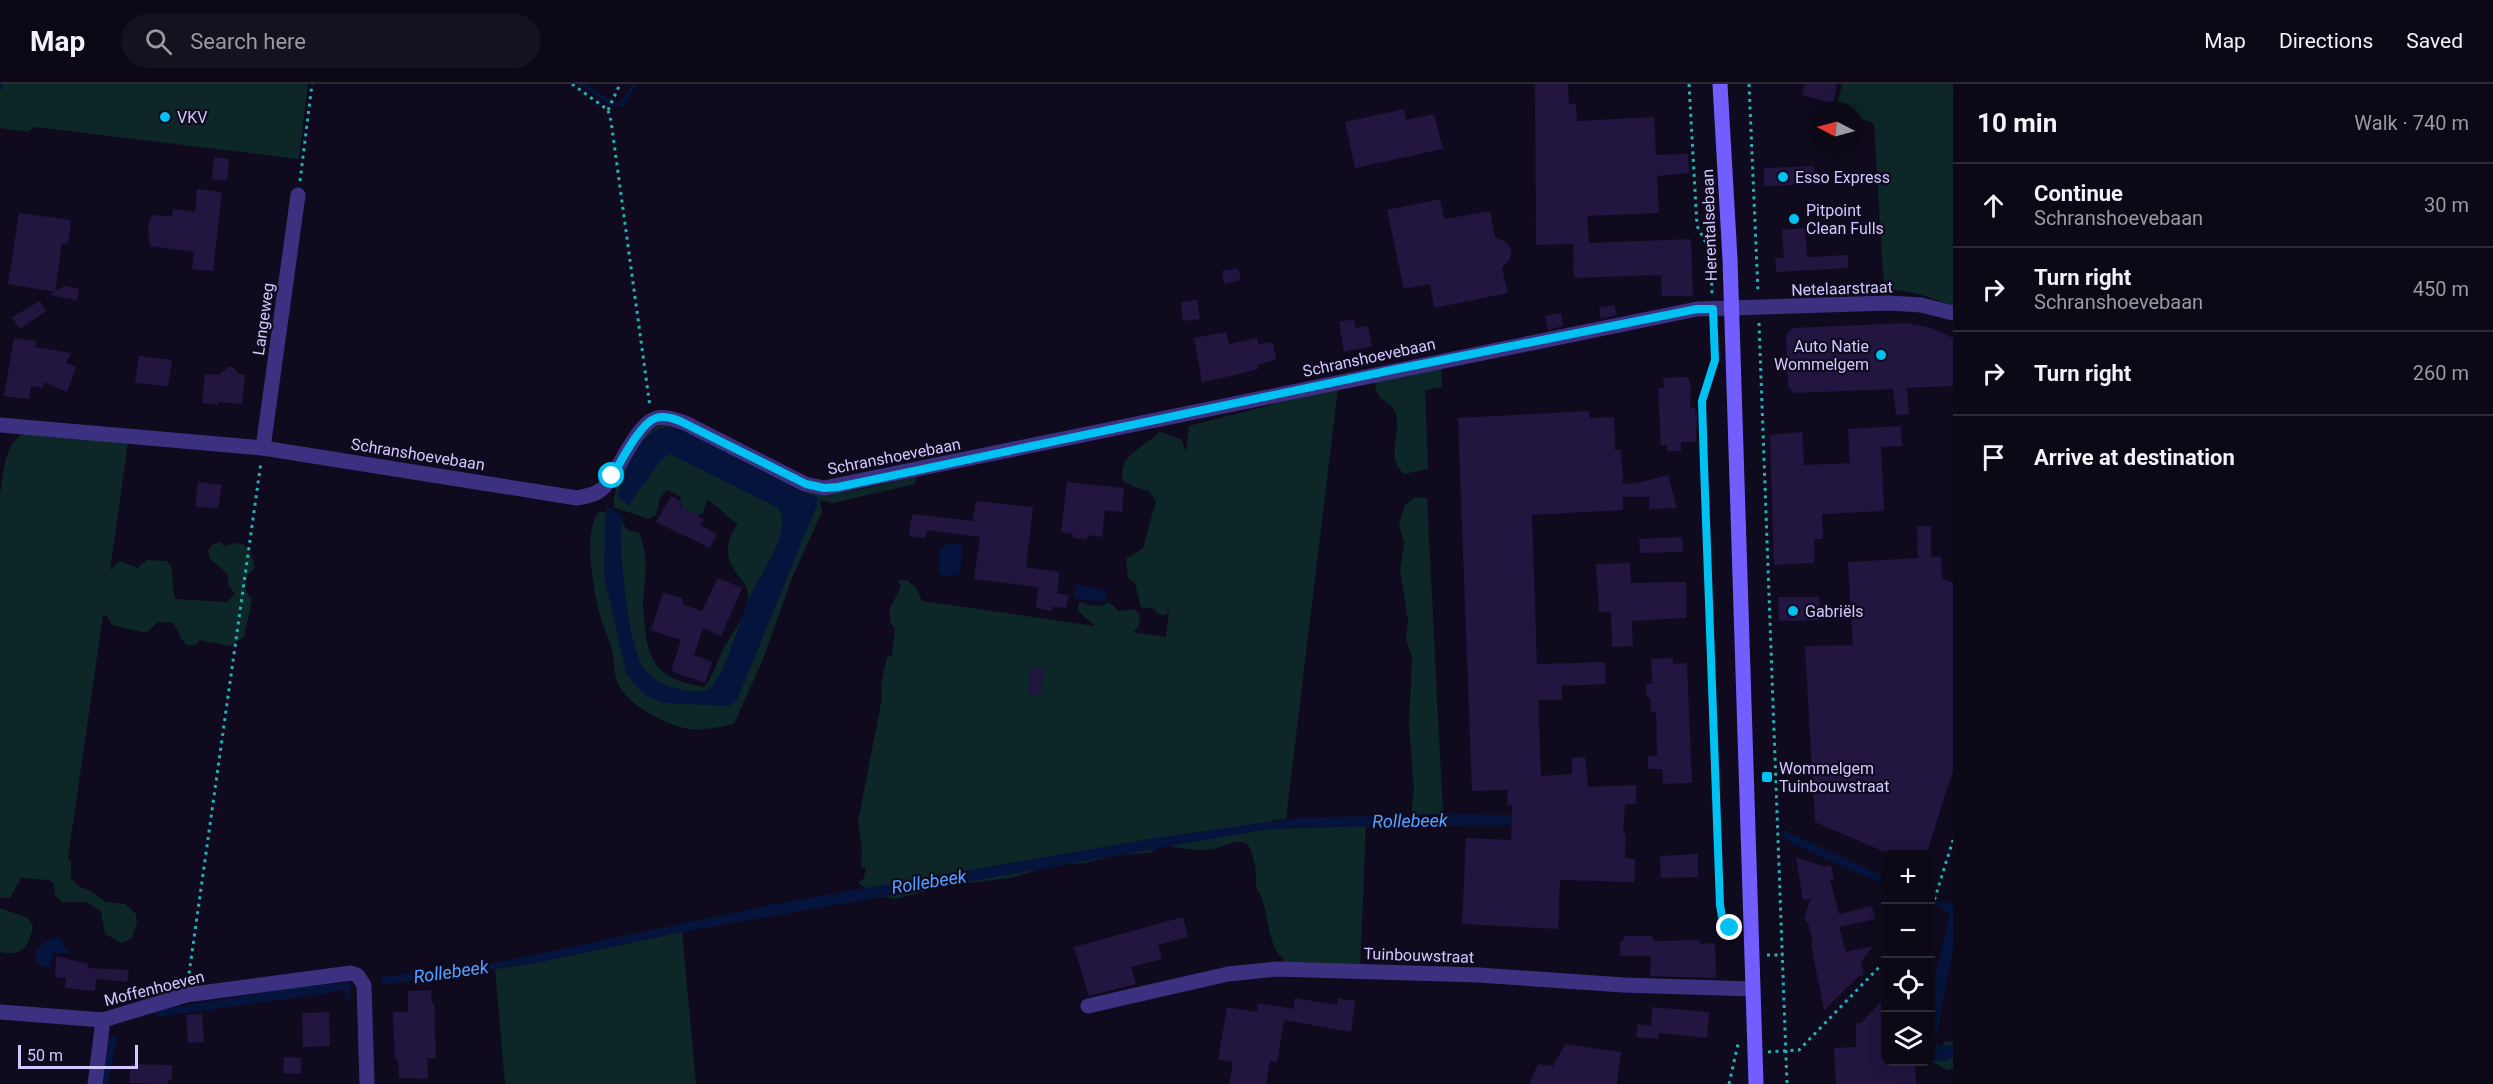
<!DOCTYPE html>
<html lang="en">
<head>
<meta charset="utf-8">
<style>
  :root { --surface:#0c0816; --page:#15111f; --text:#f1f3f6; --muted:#9a9aa1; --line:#2c2935 }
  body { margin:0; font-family:Roboto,sans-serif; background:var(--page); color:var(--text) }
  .controls { position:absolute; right:18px; bottom:18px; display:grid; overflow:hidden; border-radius:12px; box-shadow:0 3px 15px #0003 }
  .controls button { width:54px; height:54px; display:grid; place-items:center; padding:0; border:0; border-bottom:2px solid var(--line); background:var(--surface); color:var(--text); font:30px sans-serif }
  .compass { position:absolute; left:1809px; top:18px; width:54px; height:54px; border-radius:50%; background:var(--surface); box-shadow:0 3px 15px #0003; rotate:276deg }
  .scale { position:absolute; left:18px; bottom:15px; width:120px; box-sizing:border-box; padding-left:6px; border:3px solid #d3c7ff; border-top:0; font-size:16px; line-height:21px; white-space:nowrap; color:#d3c7ff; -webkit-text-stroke:4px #100a1e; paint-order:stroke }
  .stop { position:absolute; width:18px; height:18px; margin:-14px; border:4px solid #00c2f2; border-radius:50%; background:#fff }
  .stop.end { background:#00c2f2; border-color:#fff; box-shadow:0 2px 6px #0008 }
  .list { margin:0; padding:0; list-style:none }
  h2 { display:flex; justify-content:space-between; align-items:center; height:78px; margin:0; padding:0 24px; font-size:26px }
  h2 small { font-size:20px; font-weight:400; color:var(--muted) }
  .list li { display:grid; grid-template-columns:39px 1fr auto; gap:18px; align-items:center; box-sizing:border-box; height:84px; padding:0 24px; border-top:2px solid var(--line) }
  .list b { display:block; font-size:22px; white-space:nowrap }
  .list p { margin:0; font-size:20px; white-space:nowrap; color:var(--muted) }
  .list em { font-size:20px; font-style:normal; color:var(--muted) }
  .icon { flex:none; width:33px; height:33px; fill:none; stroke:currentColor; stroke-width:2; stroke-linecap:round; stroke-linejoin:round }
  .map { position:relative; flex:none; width:1953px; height:1000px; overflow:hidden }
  header { display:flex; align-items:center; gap:36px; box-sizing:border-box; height:84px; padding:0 30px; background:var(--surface); border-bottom:2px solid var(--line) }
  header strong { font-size:28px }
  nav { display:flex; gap:33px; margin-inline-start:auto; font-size:21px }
  .search { width:420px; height:54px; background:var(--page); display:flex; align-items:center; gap:15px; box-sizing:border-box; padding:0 21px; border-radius:33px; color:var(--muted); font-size:22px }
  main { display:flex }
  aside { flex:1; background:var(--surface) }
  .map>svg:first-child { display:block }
</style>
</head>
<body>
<header>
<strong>Map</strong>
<div class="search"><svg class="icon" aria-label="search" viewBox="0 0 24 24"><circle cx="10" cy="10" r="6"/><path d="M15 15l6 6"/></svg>Search here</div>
<nav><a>Map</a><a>Directions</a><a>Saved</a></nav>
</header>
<main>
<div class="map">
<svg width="1953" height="1000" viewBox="0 0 1953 1000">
  <rect width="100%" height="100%" fill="#100a1e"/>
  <g fill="#0d2728">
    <path d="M 0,0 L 308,0 L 299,75 L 35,43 L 28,48 L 0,44 Z"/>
    <path d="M 1842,0 L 1953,0 L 1953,222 C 1930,213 1909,205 1884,206 L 1874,39 L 1854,33 L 1854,27 L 1836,27 Z"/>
    <path d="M 1441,283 L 1442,303 L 1425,306 L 1428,385 L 1404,390 C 1401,387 1397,382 1396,378 C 1391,367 1400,345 1396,331 C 1392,314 1375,320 1375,297 Z"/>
    <path d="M 1338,304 L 1286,735 L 1272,736 L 1269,745 L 1366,742 L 1360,886 L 1285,885 L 1283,874 C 1267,866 1270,821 1256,804 C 1257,793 1255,764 1245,759 C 1235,755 1226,762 1217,764 C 1198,768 1179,764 1160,760 L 1150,769 L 1116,771 L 1085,779 L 1049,782 L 1015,793 L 946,802 L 895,815 L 873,810 L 858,799 L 864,794 L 866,783 L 861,783 L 862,764 L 858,738 L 882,614 L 881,600 L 887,574 L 892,571 L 895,544 L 891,540 L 889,526 L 901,503 L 898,497 L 907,496 L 916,504 L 922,517 L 1095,542 L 1078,527 L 1079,518 C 1091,520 1098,526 1109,518 L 1119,527 L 1134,525 L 1140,531 L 1138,544 L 1133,548 L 1166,553 L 1169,526 L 1166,531 L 1161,531 L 1153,525 L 1141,523 L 1135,499 L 1128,494 L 1126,475 L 1143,464 L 1156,417 L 1149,407 L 1135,403 L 1123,397 C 1117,370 1145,364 1160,347 L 1182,356 L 1186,368 L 1189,342 Z"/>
    <path d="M 662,341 L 703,351 L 827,409 L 857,406 L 916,393 L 915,400 L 833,419 L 820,416 L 822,428 L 792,494 L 763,575 L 734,640 C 718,643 701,648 684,644 C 661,638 632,623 619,602 C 614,593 614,576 612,566 C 609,554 603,543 600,531 C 594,507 582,447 599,428 L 616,428 L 627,446 L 639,449 C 649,470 645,495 643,517 C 642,526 645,536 645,545 C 649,585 666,597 704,603 C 715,590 717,576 725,562 C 732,548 747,532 748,516 C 749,501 742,498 735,487 C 724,471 726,455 738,440 C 724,432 722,424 707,416 L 703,429 L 688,436 L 684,435 L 680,412 L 667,406 L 660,414 L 656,431 L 649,435 L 613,423 C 616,393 631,351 662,341 Z"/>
    <path d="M 22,350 L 128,358 L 110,486 L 120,477 L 137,484 L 147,476 L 167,477 C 177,488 169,502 176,515 L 226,518 L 235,511 L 229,502 L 227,489 L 210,475 L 208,467 L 212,461 L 220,458 L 224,462 C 229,461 235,459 239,459 C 250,461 253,475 255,484 L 247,491 L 245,505 L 252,516 L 244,553 L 230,562 L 200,556 L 195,561 L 186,561 C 180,554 179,547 173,539 L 158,538 L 146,549 L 112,541 L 107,532 L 103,531 L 68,774 L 71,778 L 71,794 L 78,802 L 91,807 L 105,818 L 125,820 L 136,830 L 137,838 L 132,854 L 122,859 L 105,850 L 101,827 L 87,818 L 62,818 L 55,811 L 54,800 L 49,796 L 21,794 L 10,814 L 0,814 L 0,411 C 4,389 3,364 22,350 Z"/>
    <path d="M 1415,413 L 1427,414 L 1443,730 L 1411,731 L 1414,706 L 1409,641 L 1412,572 L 1406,556 L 1408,536 L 1400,485 L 1404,459 L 1399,441 L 1405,421 Z"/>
    <path d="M 0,824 L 28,834 L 33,842 C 29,862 23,873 0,868 Z"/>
    <path d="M 682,848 L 696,1000 L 505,1000 L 495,885 L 535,879 Z"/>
    <path d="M 1945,957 L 1953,958 L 1953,985 L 1947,986 L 1931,977 L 1931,972 L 1935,965 L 1941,965 Z"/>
  </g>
  <g fill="#05143c">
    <path d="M 667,343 L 691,348 L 818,415 L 817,421 L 737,616 L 729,622 L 663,619 L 646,612 L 636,602 L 626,588 L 604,492 L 605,434 L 607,422 L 623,432 C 617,459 628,563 644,584 C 653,598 668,603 683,606 C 691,607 703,609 710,604 C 726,590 739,537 748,516 C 759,492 779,467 782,441 C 783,434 782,429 778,424 L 670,370 L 661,376 L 628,422 L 618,411 C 626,386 638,347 667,343 Z"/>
    <path d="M 956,458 L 963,464 L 960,488 L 958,491 L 943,492 L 938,487 C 943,471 931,464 956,458 Z"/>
    <path d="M 1076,501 L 1107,506 L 1105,518 L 1074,514 Z"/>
    <path d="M 1443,730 L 1512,731 L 1511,741 L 1308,743 L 1262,746 L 682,848 L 535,879 L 382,901 L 381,893 L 484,881 L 790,817 L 1155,754 L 1297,734 Z"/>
    <path d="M 1784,746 L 1885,793 L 1885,801 L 1793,760 L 1784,754 Z"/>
    <path d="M 1943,817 L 1953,821 L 1953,865 L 1937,949 L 1931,950 L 1931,910 L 1949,833 L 1949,830 L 1941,822 Z"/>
    <path d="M 53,854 L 60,854 L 69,869 L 52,869 L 50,884 L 37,880 L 35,869 L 43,859 Z"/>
    <path d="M 350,898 L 350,915 L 346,915 L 344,905 L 323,910 L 156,933 L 157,926 L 291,904 Z"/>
    <path d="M 113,951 L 117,953 L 108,1000 L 100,1000 L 108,956 Z"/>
    <path d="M 1937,960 L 1943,963 L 1953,961 L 1953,973 L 1945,977 L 1934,977 L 1931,971 L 1931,961 Z"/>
  </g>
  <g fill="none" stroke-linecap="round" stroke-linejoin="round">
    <g stroke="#05143c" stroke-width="4.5">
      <path d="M 582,0 L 610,19"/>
      <path d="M 0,4 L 1,0"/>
      <path d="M 617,21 L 622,20 L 635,0"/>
      <path d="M 1930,816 L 1945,823"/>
    </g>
  </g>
  <g fill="#221540">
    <path d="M 1535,0 L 1568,0 L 1569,20 L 1576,20 L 1577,37 L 1654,33 L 1656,71 L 1688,70 L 1689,89 L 1657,92 L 1659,129 L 1587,132 L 1589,159 L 1691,155 L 1693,212 L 1662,212 L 1661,191 L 1574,194 L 1573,160 L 1536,161 Z"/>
    <path d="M 1805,0 L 1837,0 L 1833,19 L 1802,11 Z"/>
    <path d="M 1404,25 L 1406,36 L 1434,30 L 1443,65 L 1355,84 L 1345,38 Z"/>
    <path d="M 214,73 L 229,75 L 227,97 L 212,95 Z"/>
    <path d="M 1814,82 L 1814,100 L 1764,102 L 1764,84 Z"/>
    <path d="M 197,105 L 222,108 L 213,187 L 192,185 L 194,168 L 150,162 L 148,145 L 151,131 L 172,132 L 173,125 L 195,128 Z"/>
    <path d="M 1440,115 L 1444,135 L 1490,127 L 1495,153 L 1506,158 L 1511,165 L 1510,175 L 1502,184 L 1508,209 L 1434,224 L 1430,200 L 1404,205 L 1387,126 Z"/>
    <path d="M 19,129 L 71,136 L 68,160 L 62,159 L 55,207 L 65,202 L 79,205 L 77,216 L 49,211 L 55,208 L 8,200 Z"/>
    <path d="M 1805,144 L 1807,173 L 1848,171 L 1848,184 L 1776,188 L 1775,174 L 1784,174 L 1782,146 Z"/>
    <path d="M 1238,184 L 1241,196 L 1224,200 L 1222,187 Z"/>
    <path d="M 1197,216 L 1200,235 L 1183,237 L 1181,218 Z"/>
    <path d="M 40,217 L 46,227 L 20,245 L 12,233 Z"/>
    <path d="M 1614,221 L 1617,231 L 1601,235 L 1599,224 Z"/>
    <path d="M 1561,229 L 1563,242 L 1548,246 L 1545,232 Z"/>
    <path d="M 1354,235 L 1356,244 L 1368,242 L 1372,262 L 1344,268 L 1339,238 Z"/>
    <path d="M 1907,239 L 1931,244 L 1953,254 L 1953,302 L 1907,304 L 1909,330 L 1896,331 L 1893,305 L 1795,309 L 1788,303 L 1786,251 L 1792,244 Z"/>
    <path d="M 1226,248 L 1229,260 L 1257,254 L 1258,260 L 1273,258 L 1276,276 L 1257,281 L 1258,285 L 1235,291 L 1202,298 L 1194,254 Z"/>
    <path d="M 14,254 L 36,257 L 35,263 L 71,269 L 66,279 L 76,283 L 67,308 L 44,298 L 43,304 L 31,302 L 29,315 L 4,312 Z"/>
    <path d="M 139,272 L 172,276 L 168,302 L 135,299 Z"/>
    <path d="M 228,283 L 233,283 L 239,290 L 245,291 L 242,320 L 218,318 L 218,321 L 202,319 L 205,290 L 219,291 Z"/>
    <path d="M 1688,293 L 1691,302 L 1690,324 L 1695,324 L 1695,330 L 1697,330 L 1696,358 L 1681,358 L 1681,367 L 1667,367 L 1667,361 L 1661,362 L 1658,304 L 1664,304 L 1663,294 Z"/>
    <path d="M 1589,327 L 1590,334 L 1614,333 L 1615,366 L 1621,366 L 1623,400 L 1637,399 L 1668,391 L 1677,424 L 1649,425 L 1650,413 L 1623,413 L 1623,426 L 1532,431 L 1537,580 L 1605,578 L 1606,600 L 1562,602 L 1562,616 L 1538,616 L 1541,692 L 1572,690 L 1572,674 L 1585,673 L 1588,703 L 1636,701 L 1636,720 L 1625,720 L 1623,749 L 1626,750 L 1625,774 L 1635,775 L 1634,798 L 1560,796 L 1558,845 L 1462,840 L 1466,754 L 1511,756 L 1512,721 L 1507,721 L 1508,706 L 1472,707 L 1458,334 Z"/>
    <path d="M 1901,342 L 1902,362 L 1881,363 L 1884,427 L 1822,430 L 1823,455 L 1814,455 L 1814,479 L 1774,481 L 1770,351 L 1802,348 L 1804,381 L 1850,379 L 1848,345 Z"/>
    <path d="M 198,398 L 222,401 L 218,424 L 195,423 Z"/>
    <path d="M 1067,398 L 1124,404 L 1122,428 L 1105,426 L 1102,453 L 1087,451 L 1087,455 L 1073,454 L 1073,450 L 1061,448 Z"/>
    <path d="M 671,412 L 682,418 L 680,422 L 704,435 L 700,441 L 717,450 L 710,464 L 656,438 Z"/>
    <path d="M 976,417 L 1033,423 L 1026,483 L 1059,488 L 1057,509 L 1069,512 L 1066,524 L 1052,523 L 1052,527 L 1036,524 L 1038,503 L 974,495 L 980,453 L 927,446 L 925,454 L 909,452 L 912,430 L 973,437 Z"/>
    <path d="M 1917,442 L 1931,442 L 1931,473 L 1941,473 L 1942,494 L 1953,499 L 1953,686 L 1926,771 L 1892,771 L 1815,738 L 1805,562 L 1853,561 L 1848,478 L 1918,474 Z"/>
    <path d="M 1682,453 L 1683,468 L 1640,469 L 1639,455 Z"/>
    <path d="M 1630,479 L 1631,499 L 1686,498 L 1686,534 L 1632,537 L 1633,562 L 1612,563 L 1611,528 L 1599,528 L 1596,480 Z"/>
    <path d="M 718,494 L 742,504 L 721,552 L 703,544 L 694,571 L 712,578 L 705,599 L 671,587 L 681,556 L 651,546 L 663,509 L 682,514 L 684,521 L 702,527 Z"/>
    <path d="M 1778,513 L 1819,513 L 1819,536 L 1779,537 Z"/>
    <path d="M 1673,574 L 1673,580 L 1687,579 L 1692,699 L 1663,700 L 1662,685 L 1648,685 L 1648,672 L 1657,672 L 1656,628 L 1651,628 L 1650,614 L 1647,614 L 1646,600 L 1652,600 L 1651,575 Z"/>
    <path d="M 1031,584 L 1044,586 L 1040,611 L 1028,609 Z"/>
    <path d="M 1698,770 L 1698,793 L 1661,794 L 1660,772 Z"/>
    <path d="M 1796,773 L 1825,783 L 1831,781 L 1834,796 L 1830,796 L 1839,830 L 1872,822 L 1875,835 L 1839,843 L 1846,868 L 1873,862 L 1861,878 L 1864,891 L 1859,892 L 1824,926 L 1811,860 L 1813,859 L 1808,839 L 1804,835 L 1811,814 L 1803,816 Z"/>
    <path d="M 1183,833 L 1188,853 L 1158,861 L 1162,875 L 1131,883 L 1136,900 L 1089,912 L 1074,863 Z"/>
    <path d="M 1624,852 L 1652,852 L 1655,857 L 1700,856 L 1700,860 L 1715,859 L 1716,894 L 1650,892 L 1651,872 L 1620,872 L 1620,858 L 1623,858 Z"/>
    <path d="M 56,872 L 88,880 L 88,884 L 129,886 L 127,898 L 96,895 L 95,907 L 65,904 L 66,894 L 55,893 Z"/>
    <path d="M 431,906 L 432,919 L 434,919 L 436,974 L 427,974 L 428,995 L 399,994 L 398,975 L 395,975 L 393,928 L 408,928 L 408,907 Z"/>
    <path d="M 1886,913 L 1886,978 L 1915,978 L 1916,1000 L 1836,1000 L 1834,964 L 1856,963 L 1856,939 L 1861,939 Z"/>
    <path d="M 1295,914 L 1337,921 L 1338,914 L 1355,917 L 1351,948 L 1284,936 L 1277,978 L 1270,977 L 1266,1000 L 1229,1000 L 1233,978 L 1218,975 L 1227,923 L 1257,928 L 1258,919 L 1293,925 Z"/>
    <path d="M 1652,923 L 1709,928 L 1707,954 L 1659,949 L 1658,955 L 1636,953 L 1638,940 L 1651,942 Z"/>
    <path d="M 329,928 L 330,962 L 303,963 L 302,929 Z"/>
    <path d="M 202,930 L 204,958 L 188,959 L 186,931 Z"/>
    <path d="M 1565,960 L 1621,968 L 1617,1000 L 1529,1000 L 1538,980 L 1553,982 Z"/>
    <path d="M 284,973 L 301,974 L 301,990 L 283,989 Z"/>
    <path d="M 131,980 L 172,981 L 172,997 L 168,996 L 168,1000 L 129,999 Z"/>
  </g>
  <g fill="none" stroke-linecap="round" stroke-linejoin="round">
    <g stroke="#23b1b7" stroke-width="3" stroke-dasharray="3 4.5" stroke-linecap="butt">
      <path d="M 572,0 L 608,26 L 611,37 L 650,323"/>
      <path d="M 1689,0 L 1697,142 L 1711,168 L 1712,210"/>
      <path d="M 1749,0 L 1758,208"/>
      <path d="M 608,26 L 620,0"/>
      <path d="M 300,97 L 312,0"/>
      <path d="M 1713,238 L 1715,276 L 1702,317 L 1704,382 L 1720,821 L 1722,833 L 1734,851"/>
      <path d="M 1759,239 L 1787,1000"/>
      <path d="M 1930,830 L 1953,756"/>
      <path d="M 1767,871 L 1783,871"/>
      <path d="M 188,897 L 261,378"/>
      <path d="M 1768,968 L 1799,966 L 1886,876"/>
      <path d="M 1729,1000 L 1738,960"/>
    </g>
    <g stroke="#3c3181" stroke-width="15">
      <path d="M 0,341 L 263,364 L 577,414 C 586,412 596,411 603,404 C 619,388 636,339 657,334 C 666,332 676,336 685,339 L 805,400 L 824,404 L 1697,225 L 1888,219 L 1921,221 L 1953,229"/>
      <path d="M 263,364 L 298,111"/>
      <path d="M 1088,922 L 1228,890 L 1276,885 L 1479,891 L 1623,901 L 1753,905"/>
      <path d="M 0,928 L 103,936 L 186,911 L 351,889 L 357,891 L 364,901 L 367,1000"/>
      <path d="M 95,1000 L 103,936"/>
    </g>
    <path stroke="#725eff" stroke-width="15" d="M 1720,0 L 1730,175 L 1756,1000"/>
  </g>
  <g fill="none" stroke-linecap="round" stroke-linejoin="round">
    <path stroke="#00c2f2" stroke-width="8" d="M 612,392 C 621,378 640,339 656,334 C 666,331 676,335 684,339 L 806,400 L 824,404 L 838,403 L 1392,286 L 1697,225 L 1713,225 L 1715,276 L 1702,317 L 1704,382 L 1720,821 L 1722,833 L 1730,844"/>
  </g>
  <g fill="#00c2f2" stroke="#100a1e" stroke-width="2">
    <circle cx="165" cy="33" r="6"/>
    <circle cx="1783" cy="93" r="6"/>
    <circle cx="1794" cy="135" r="6"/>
    <circle cx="1881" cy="271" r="6"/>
    <circle cx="1793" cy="527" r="6"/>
    <rect x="1761" y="687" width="12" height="12" rx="3"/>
  </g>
  <g text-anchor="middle" stroke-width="4.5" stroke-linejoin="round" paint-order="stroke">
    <g font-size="16" fill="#d3c7ff" stroke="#100a1e" text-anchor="start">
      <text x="177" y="39">VKV</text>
      <text x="1795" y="99">Esso Express</text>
      <text x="1806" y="132">Pitpoint<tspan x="1806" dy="18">Clean Fulls</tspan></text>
      <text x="1869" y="268" text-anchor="end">Auto Natie<tspan x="1869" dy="18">Wommelgem</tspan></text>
      <text x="1805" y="533">Gabriëls</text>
      <text x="1779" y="690">Wommelgem<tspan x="1779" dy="18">Tuinbouwstraat</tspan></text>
    </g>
    <g font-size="16" fill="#d3c7ff" stroke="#100a1e">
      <text transform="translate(1709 141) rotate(-92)" y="6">Herentalsebaan</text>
      <text transform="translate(1842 204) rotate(-2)" y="6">Netelaarstraat</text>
      <text transform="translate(263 235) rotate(-82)" y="6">Langeweg</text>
      <text transform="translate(1369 273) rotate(-12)" y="6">Schranshoevebaan</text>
      <text transform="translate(418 370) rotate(9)" y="6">Schranshoevebaan</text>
      <text transform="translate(894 372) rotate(-11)" y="6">Schranshoevebaan</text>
      <text transform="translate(1419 871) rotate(2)" y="6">Tuinbouwstraat</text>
      <text transform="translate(154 904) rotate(-14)" y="6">Moffenhoeven</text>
    </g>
    <g font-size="18" font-style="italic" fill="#55a0ff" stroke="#100a1e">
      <text transform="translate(1410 737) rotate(-1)" y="6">Rollebeek</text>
      <text transform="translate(929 798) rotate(-9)" y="6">Rollebeek</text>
      <text transform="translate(451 888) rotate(-8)" y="6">Rollebeek</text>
    </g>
  </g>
</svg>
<div class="controls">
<button>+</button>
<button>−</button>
<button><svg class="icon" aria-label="locate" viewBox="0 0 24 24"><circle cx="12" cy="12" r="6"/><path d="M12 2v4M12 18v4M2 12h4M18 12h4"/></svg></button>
<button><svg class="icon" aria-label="layers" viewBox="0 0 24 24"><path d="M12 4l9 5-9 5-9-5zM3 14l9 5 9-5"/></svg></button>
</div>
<svg class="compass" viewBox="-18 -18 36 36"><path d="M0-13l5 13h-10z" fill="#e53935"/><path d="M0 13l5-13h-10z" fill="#9a9aa1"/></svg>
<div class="scale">50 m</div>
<div class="stop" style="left:612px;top:392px"></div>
<div class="stop end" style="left:1730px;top:844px"></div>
</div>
<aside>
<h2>10 min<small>Walk · 740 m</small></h2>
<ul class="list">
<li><svg class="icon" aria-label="ahead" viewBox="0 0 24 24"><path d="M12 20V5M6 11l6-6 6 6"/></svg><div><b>Continue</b><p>Schranshoevebaan</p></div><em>30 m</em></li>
<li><svg class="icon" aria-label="right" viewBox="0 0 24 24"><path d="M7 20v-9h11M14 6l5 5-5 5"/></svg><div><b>Turn right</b><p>Schranshoevebaan</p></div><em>450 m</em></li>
<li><svg class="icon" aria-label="right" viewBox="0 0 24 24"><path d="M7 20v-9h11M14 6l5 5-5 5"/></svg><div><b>Turn right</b></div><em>260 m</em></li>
<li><svg class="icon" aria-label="arrive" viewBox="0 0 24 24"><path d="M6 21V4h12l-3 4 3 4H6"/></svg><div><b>Arrive at destination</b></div></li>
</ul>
</aside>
</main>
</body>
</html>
